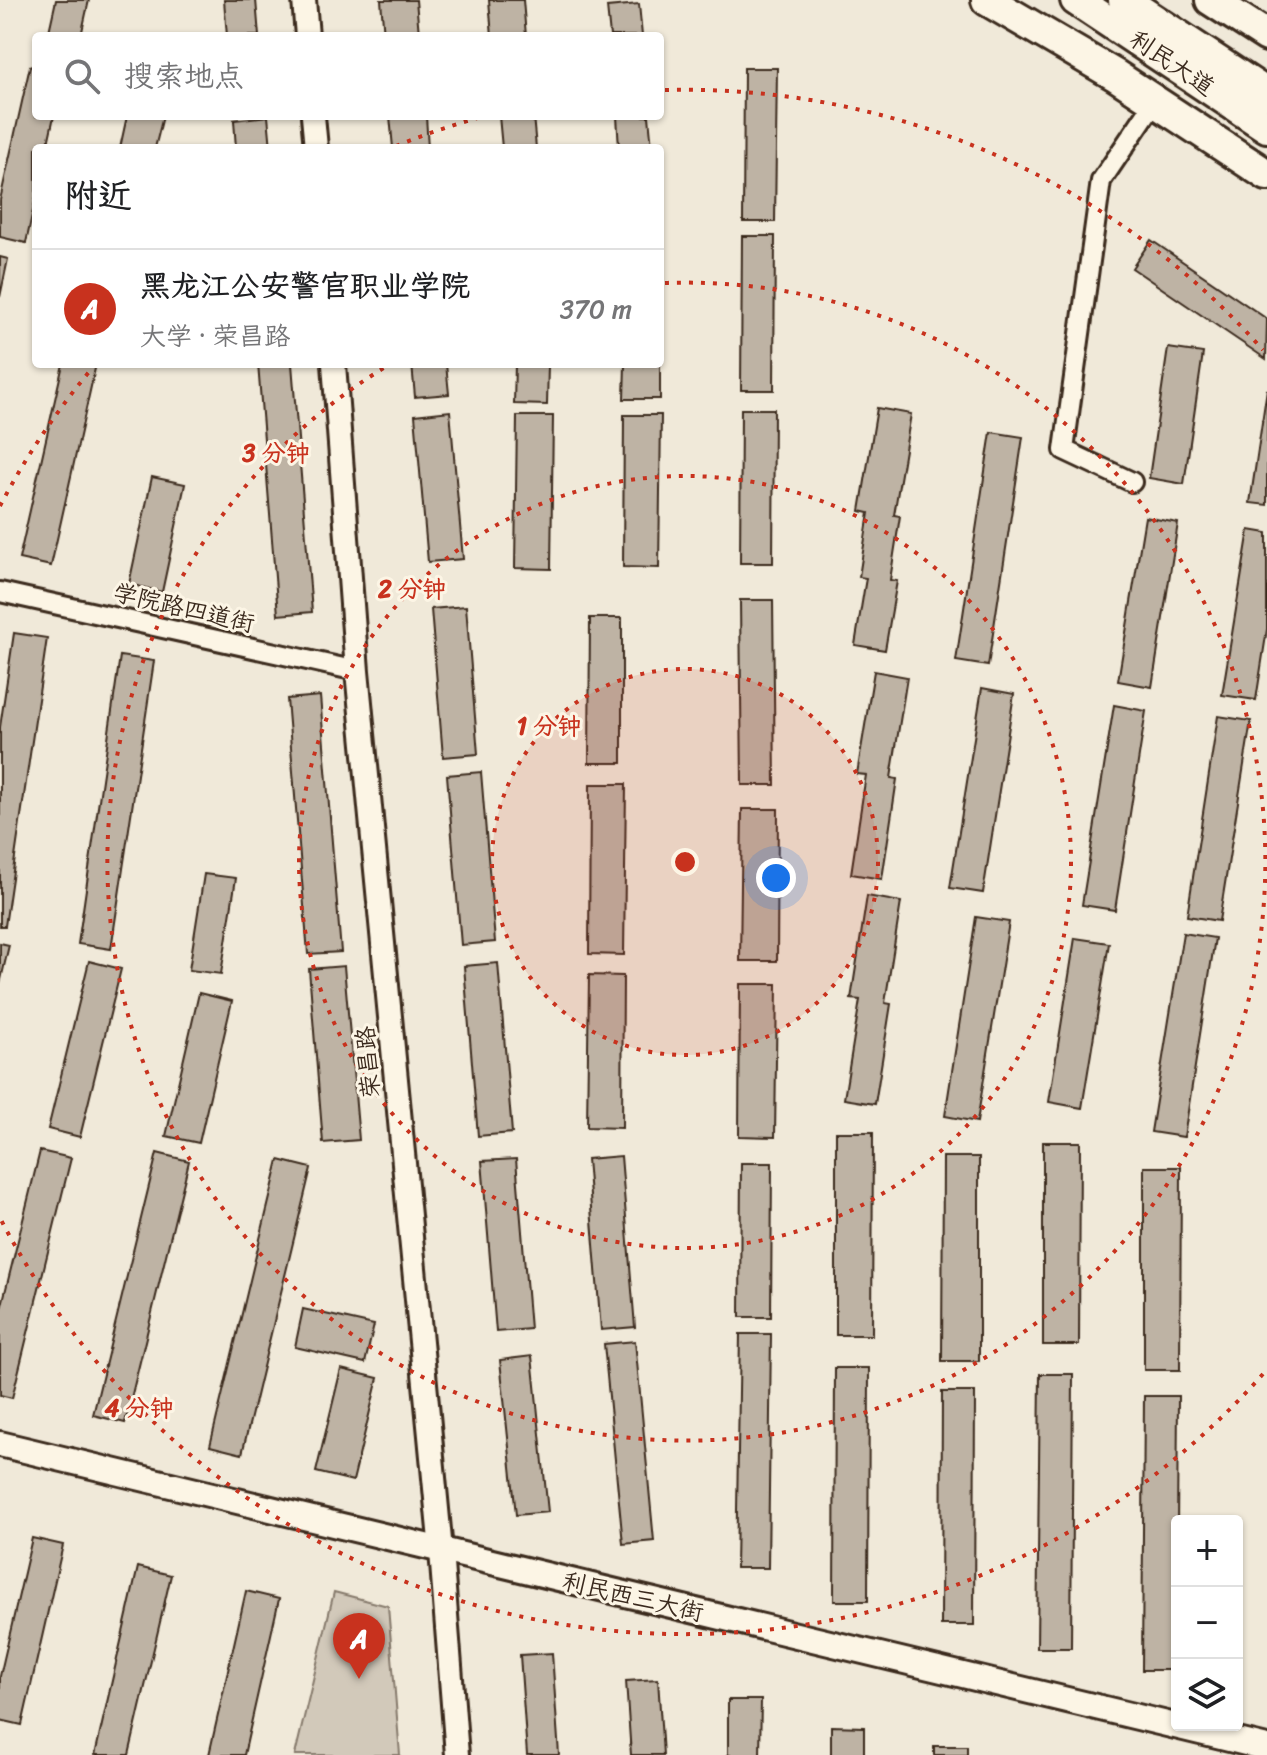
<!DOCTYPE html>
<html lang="zh">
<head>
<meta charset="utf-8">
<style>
  :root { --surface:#fff; --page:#f2f2f2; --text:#202124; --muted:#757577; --line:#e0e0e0; --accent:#c8321e }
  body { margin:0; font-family:Sriracha,"LXGW WenKai TC",sans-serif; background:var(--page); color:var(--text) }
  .controls { position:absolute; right:24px; bottom:24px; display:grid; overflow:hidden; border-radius:8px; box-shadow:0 2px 6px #0004 }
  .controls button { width:72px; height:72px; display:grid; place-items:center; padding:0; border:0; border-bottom:2px solid var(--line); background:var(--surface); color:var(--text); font:40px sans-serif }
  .you { position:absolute; left:776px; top:878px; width:28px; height:28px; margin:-20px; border:6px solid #fff; border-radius:50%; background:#1a73e8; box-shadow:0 0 0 12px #1a73e833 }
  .badge { display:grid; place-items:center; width:52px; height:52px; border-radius:50%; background:var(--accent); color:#fff; font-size:26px; font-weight:700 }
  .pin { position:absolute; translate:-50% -66px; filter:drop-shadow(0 2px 4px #0008) }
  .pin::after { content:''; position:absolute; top:42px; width:28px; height:24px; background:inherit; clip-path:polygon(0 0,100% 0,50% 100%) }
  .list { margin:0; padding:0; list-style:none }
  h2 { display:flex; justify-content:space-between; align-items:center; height:104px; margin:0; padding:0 32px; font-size:34px }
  h2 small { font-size:26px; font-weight:400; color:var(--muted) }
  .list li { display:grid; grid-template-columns:52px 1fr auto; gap:24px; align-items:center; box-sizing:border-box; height:120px; padding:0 32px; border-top:2px solid var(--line) }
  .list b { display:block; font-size:30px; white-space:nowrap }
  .list p { margin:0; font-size:26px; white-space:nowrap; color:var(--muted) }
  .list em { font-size:26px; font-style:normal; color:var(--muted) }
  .icon { flex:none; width:44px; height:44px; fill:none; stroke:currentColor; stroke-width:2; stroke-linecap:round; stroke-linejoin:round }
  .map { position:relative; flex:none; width:1267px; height:1755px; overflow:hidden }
  .search { position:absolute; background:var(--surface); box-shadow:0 2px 6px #0004; left:32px; top:32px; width:632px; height:88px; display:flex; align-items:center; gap:20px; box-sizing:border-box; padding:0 28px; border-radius:8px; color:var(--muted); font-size:30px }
  .panel { position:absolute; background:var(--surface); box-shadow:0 2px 6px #0004; left:32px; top:144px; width:632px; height:224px; border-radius:8px }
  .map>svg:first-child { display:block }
</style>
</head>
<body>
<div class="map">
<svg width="1267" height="1755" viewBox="0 0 1267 1755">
  <rect width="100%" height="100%" fill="#f0e9d9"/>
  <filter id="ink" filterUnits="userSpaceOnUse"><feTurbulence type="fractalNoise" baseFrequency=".0125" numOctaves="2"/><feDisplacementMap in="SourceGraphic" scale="16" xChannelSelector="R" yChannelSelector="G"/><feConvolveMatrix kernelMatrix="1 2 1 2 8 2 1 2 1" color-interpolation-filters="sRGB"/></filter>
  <g filter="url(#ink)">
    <path fill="#d2c9ba" stroke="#867a6c" stroke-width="2" d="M 334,1592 L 388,1606 L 400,1755 L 295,1755 Z"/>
    <g fill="#beb3a4" stroke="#3b2a1e" stroke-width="2">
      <path d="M 56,0 L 89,0 L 81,36 L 48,36 Z"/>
      <path d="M 224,0 L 256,0 L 259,36 L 227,36 Z"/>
      <path d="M 381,0 L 416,0 L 419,34 L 384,36 Z"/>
      <path d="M 489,0 L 523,0 L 526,36 L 492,36 Z"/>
      <path d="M 639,4 L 642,36 L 610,36 L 607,7 Z"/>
      <path d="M 30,66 L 36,68 L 36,116 L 54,116 L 47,148 L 36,148 L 36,197 L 26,243 L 0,237 L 0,200 Z"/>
      <path d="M 744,68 L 777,68 L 775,222 L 743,222 Z"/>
      <path d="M 127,116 L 163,116 L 155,148 L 120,148 Z"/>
      <path d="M 268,116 L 271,148 L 236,148 L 234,120 Z"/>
      <path d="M 390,116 L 426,116 L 428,148 L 393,148 Z"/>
      <path d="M 499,116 L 533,116 L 536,148 L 502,148 Z"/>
      <path d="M 617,116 L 649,116 L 652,148 L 619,148 Z"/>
      <path d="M 742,236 L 775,236 L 774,390 L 741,390 Z"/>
      <path d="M 1151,240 L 1267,319 L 1266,359 L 1132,268 Z"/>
      <path d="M 0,257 L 8,259 L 0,297 Z"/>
      <path d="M 1168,348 L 1203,353 L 1184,484 L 1149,478 Z"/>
      <path d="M 63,364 L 96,364 L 51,566 L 19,559 Z"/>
      <path d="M 258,364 L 292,364 L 312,612 L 278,615 Z"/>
      <path d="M 412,364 L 446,364 L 449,394 L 415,397 Z"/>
      <path d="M 515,364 L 548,364 L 547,405 L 514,404 Z"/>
      <path d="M 625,364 L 660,364 L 660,399 L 624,399 Z"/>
      <path d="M 1267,389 L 1267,505 L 1250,503 Z"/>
      <path d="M 877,408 L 911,414 L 894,515 L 900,516 L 890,580 L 897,581 L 885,650 L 855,645 L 866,578 L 859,577 L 869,513 L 860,511 Z"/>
      <path d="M 741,409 L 774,409 L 773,563 L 740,563 Z"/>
      <path d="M 450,411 L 463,559 L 428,562 L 415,415 Z"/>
      <path d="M 624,415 L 661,415 L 659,568 L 623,567 Z"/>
      <path d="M 517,416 L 553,416 L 551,569 L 515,568 Z"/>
      <path d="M 991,432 L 1023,437 L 988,666 L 956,661 Z"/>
      <path d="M 152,477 L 185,484 L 162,592 L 129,584 Z"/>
      <path d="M 1145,517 L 1178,523 L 1152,687 L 1118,681 Z"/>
      <path d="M 1249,530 L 1267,533 L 1267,629 L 1256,700 L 1222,695 Z"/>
      <path d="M 740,600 L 773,600 L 775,785 L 742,785 Z"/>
      <path d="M 466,606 L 478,754 L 443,757 L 431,609 Z"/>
      <path d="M 590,618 L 622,618 L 622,763 L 589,763 Z"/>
      <path d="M 14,633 L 47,638 L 5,926 L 0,926 L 0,727 Z"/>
      <path d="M 120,656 L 154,661 L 111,949 L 78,944 Z"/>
      <path d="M 874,671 L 907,677 L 891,778 L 897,779 L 882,879 L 851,874 L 866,775 L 857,774 Z"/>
      <path d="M 982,688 L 1014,694 L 983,893 L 950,888 Z"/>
      <path d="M 320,696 L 341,952 L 308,954 L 287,699 Z"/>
      <path d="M 1114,705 L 1146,711 L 1115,910 L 1082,905 Z"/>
      <path d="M 1218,716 L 1251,721 L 1219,921 L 1187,916 Z"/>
      <path d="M 481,772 L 495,942 L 461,945 L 447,775 Z"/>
      <path d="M 590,784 L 626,784 L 624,955 L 589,954 Z"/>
      <path d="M 742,809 L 778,809 L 777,961 L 740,961 Z"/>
      <path d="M 204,874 L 236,878 L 221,974 L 189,970 Z"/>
      <path d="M 867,896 L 901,902 L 885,1003 L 891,1004 L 875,1104 L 844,1099 L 860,1000 L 851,999 Z"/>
      <path d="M 976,917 L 1009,922 L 977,1122 L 945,1116 Z"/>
      <path d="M 1183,933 L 1215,938 L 1184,1137 L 1151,1132 Z"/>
      <path d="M 1075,938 L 1109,943 L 1082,1108 L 1049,1102 Z"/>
      <path d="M 0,943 L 9,945 L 0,984 Z"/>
      <path d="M 89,961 L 121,969 L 80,1137 L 48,1129 Z"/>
      <path d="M 498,963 L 512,1133 L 478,1136 L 464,966 Z"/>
      <path d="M 344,966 L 359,1140 L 323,1143 L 309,969 Z"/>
      <path d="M 589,975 L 623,976 L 622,1128 L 587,1127 Z"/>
      <path d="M 740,984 L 777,984 L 775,1137 L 739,1136 Z"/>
      <path d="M 199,993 L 232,1001 L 199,1143 L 166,1136 Z"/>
      <path d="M 836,1132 L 873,1132 L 872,1335 L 836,1335 Z"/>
      <path d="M 1043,1142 L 1080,1142 L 1079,1345 L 1043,1345 Z"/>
      <path d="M 40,1151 L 71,1158 L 12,1398 L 0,1395 L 0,1313 Z"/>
      <path d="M 157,1153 L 189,1161 L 125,1423 L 93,1415 Z"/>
      <path d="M 621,1156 L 635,1327 L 601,1330 L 587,1159 Z"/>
      <path d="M 943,1157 L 979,1157 L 979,1361 L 942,1361 Z"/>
      <path d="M 516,1159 L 530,1329 L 496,1332 L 482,1161 Z"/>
      <path d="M 279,1160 L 311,1168 L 242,1454 L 210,1446 Z"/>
      <path d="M 741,1163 L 772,1163 L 771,1317 L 740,1317 Z"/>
      <path d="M 1144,1167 L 1181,1167 L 1180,1370 L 1144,1370 Z"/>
      <path d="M 303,1309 L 374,1325 L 365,1363 L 295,1347 Z"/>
      <path d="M 740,1334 L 771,1334 L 768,1568 L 736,1568 Z"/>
      <path d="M 635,1341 L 654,1541 L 623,1544 L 604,1344 Z"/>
      <path d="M 532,1356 L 548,1512 L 516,1515 L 500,1360 Z"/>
      <path d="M 835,1368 L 869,1368 L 868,1601 L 834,1601 Z"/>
      <path d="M 341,1369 L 378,1378 L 353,1481 L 316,1472 Z"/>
      <path d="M 1040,1374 L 1073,1374 L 1071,1648 L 1037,1648 Z"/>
      <path d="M 942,1392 L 975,1392 L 974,1625 L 941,1625 Z"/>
      <path d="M 1144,1396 L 1178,1396 L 1176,1670 L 1142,1670 Z"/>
      <path d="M 32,1538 L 63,1545 L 22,1725 L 0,1720 L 0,1676 Z"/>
      <path d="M 138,1567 L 171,1575 L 129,1755 L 95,1755 Z"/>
      <path d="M 246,1591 L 279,1599 L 244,1755 L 209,1755 Z"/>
      <path d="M 552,1653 L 559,1755 L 527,1755 L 520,1655 Z"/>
      <path d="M 658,1679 L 663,1755 L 631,1755 L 626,1681 Z"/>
      <path d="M 728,1700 L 761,1700 L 760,1755 L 728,1755 Z"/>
      <path d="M 831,1726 L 864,1727 L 864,1755 L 831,1755 Z"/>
      <rect x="934" y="1746" width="33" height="9"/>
    </g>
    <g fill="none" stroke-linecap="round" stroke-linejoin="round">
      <defs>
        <g id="minor">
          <path d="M 1132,482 L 1064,450 L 1101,181 L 1155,101"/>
          <path d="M 0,592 L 357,671"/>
        </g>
        <g id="tertiary">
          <path d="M 304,0 L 307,36"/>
          <path d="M 313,116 L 316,148"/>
          <path d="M 334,364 L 357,671 L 441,1551 L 457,1755"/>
        </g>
        <path id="secondary" d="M 0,1444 L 1267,1748"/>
        <g id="trunk">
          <path d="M 987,0 L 1115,75 L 1267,175"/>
          <path d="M 1076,0 L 1267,127"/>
          <path d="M 1124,0 L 1267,94"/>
          <path d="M 1211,0 L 1267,36"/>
        </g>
      </defs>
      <use href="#minor" stroke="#3b2a1e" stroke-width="24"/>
      <use href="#tertiary" stroke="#3b2a1e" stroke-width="28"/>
      <use href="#secondary" stroke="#3b2a1e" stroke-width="30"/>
      <use href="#trunk" stroke="#3b2a1e" stroke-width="36"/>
      <use href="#minor" stroke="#fcf5e5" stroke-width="18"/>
      <use href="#tertiary" stroke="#fcf5e5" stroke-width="22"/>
      <use href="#secondary" stroke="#fcf5e5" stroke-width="24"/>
      <use href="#trunk" stroke="#fcf5e5" stroke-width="30"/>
    </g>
  </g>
  <circle cx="685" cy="862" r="193" fill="#c8321e" fill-opacity=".12"/>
  <g fill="none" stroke="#c8321e" stroke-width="4" stroke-dasharray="4 8">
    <circle cx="685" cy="862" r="193"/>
    <circle cx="685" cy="862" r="386"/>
    <path d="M665 283A579 579 0 1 1 387 366"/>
    <path d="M1263 1374A772 772 0 0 1 0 1218M0 506A772 772 0 0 1 94 366M396 146A772 772 0 0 1 485 116M665 90A772 772 0 0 1 1263 350"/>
  </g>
  <g text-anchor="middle" stroke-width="6" stroke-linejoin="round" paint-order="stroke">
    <g font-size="24" fill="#3b2a1e" stroke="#fcf5e5">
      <text transform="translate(1172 63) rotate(34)" y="8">利民大道</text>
      <text transform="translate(184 608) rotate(13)" y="8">学院路四道街</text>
      <text transform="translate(368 1062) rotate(-95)" y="8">荣昌路</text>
      <text transform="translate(633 1597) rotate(13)" y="8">利民西三大街</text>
    </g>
  </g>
  <circle cx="685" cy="862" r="12" fill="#c8321e" stroke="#fcf5e5" stroke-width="4"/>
  <g font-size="24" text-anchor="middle" font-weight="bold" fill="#c8321e" stroke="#fcf5e5" stroke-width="6" stroke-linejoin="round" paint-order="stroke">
    <text x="276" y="461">3 分钟</text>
    <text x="412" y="597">2 分钟</text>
    <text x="549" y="734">1 分钟</text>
    <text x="139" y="1416">4 分钟</text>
  </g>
</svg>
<div class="controls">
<button>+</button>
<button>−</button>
<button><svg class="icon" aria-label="layers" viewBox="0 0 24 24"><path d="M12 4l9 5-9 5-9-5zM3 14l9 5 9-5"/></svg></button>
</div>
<div class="you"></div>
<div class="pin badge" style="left:359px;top:1679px">A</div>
<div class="search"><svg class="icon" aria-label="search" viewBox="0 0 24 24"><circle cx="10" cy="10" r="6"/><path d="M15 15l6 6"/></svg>搜索地点</div>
<section class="panel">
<h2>附近<small></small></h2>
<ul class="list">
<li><span class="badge">A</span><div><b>黑龙江公安警官职业学院</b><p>大学 · 荣昌路</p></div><em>370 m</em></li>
</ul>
</section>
</div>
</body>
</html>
